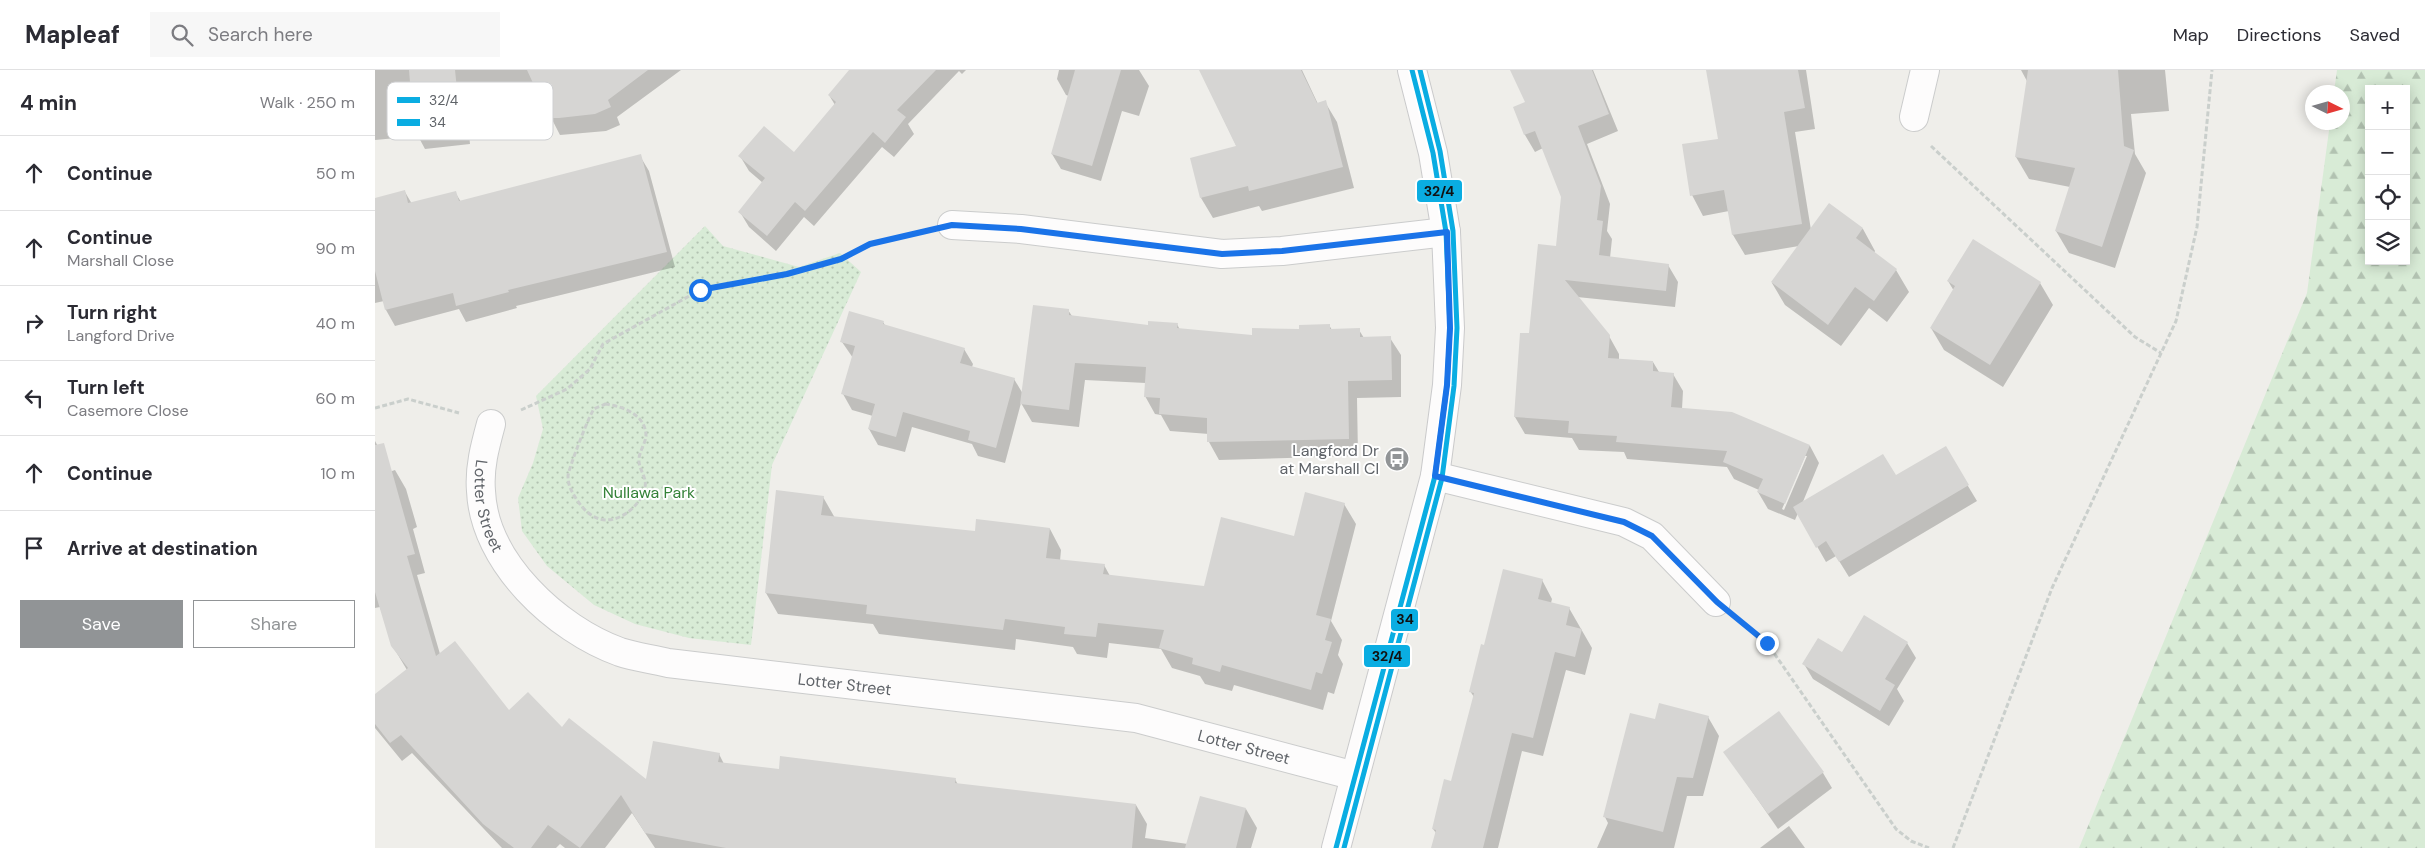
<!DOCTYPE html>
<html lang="en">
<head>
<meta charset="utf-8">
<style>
  :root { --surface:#fff; --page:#f7f7f7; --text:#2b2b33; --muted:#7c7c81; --line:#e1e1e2; --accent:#919496 }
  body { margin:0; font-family:"DM Sans",sans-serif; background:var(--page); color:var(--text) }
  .controls { position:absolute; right:15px; top:15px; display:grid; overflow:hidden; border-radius:0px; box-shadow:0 2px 12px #0003 }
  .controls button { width:45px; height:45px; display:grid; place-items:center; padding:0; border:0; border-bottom:1px solid var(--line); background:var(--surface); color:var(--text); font:25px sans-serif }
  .compass { position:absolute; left:1930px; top:15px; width:45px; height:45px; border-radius:50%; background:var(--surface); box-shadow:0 2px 12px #0003; rotate:95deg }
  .stop { position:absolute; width:15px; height:15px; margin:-11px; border:4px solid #1a73e8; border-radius:50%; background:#fff }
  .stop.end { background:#1a73e8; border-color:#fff; box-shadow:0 1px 5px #0008 }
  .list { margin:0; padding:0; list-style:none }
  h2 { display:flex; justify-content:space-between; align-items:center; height:65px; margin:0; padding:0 20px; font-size:21px }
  h2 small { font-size:16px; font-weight:400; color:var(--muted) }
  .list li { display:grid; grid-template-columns:32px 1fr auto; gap:15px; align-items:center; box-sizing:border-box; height:75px; padding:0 20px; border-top:1px solid var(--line) }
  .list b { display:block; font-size:19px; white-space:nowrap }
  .list p { margin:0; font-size:16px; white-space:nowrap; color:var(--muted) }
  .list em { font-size:16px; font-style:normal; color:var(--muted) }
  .actions { display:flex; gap:10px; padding:15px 20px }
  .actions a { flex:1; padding:11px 0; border:1px solid var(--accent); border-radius:0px; text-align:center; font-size:18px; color:var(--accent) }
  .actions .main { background:var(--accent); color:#fff }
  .icon { flex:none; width:28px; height:28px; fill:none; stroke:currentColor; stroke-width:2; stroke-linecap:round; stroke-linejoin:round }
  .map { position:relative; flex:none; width:2050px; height:778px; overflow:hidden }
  header { display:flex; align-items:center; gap:30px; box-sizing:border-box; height:70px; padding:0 25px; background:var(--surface); border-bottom:1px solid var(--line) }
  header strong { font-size:24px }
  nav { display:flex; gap:28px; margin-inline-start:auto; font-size:18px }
  .search { width:350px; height:45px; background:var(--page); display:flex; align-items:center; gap:12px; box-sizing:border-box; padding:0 18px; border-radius:0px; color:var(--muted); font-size:19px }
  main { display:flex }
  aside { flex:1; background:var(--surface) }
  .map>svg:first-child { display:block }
</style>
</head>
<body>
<header>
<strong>Mapleaf</strong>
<div class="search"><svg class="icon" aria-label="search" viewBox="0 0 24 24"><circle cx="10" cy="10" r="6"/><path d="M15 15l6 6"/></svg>Search here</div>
<nav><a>Map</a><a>Directions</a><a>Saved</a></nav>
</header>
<main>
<aside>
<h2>4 min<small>Walk · 250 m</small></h2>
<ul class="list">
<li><svg class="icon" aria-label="ahead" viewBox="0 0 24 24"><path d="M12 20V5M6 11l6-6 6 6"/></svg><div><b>Continue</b></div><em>50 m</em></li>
<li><svg class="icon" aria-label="ahead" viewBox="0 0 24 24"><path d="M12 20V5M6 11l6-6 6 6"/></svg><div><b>Continue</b><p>Marshall Close</p></div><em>90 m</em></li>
<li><svg class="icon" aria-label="right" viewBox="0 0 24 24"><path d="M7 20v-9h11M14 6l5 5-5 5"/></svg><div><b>Turn right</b><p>Langford Drive</p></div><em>40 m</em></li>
<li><svg class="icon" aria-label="left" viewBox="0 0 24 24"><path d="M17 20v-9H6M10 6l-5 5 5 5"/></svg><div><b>Turn left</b><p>Casemore Close</p></div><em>60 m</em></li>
<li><svg class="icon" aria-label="ahead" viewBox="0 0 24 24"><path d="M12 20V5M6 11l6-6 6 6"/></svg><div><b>Continue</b></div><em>10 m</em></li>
<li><svg class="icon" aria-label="arrive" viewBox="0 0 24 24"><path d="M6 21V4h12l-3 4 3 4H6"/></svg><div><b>Arrive at destination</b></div></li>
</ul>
<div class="actions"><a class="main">Save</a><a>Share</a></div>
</aside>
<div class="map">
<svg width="2050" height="778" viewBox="0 0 2050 778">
  <defs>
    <pattern id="forest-firs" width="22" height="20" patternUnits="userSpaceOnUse" patternTransform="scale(1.25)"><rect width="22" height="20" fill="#d8ebd6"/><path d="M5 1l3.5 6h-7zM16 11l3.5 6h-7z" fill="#b2c2b1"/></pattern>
    <pattern id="park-dots" width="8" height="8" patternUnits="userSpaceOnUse" patternTransform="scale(1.25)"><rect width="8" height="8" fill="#d8ebd6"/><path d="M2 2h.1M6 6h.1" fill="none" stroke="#b2c2b1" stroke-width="1.8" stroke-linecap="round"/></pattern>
  </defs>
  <rect width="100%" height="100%" fill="#efeeea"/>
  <path fill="url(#forest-firs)" fill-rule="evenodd" d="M 1962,0 L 2050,0 L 2050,778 L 1704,778 L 1932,223 L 1955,53 L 1968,52 L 1968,22 L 1959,22 ZM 1994,19 L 2031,19 L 2031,191 L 1994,191 Z"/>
  <path fill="url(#park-dots)" d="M 330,156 L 348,176 L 424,197 L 465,183 L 486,202 L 397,395 L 376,575 L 314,568 L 260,554 L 219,535 L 172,496 L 147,461 L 143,428 L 158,393 L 168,359 L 161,326 Z"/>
  <g fill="#0003" fill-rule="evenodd">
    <path d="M 0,0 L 306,0 L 242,47 L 245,55 L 231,61 L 185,65 L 167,30 L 163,32 L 156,19 L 146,23 L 142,17 L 90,22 L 95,74 L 50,79 L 43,66 L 0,70 Z"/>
    <path d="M 504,0 L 591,0 L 587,4 L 584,1 L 533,54 L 539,64 L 519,87 L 507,77 L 439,156 L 429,147 L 401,181 L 374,157 L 365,142 L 388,113 L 374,101 L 365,86 L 419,83 L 460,35 L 454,25 Z"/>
    <path d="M 684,0 L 764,0 L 774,16 L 764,46 L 747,41 L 726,111 L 686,99 L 677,84 L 694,26 L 691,25 L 682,9 Z"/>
    <path d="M 825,0 L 927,0 L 943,34 L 950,32 L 962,52 L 979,118 L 887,141 L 884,136 L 838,148 L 826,128 L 862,77 Z"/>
    <path d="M 1136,0 L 1218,0 L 1243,61 L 1212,74 L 1235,134 L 1232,161 L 1237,169 L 1235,188 L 1293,195 L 1303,212 L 1300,237 L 1202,227 L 1234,266 L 1244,284 L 1244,290 L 1278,292 L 1284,302 L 1298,304 L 1308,321 L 1307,339 L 1357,343 L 1435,376 L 1444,393 L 1427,434 L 1520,407 L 1570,378 L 1602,431 L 1474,507 L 1461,486 L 1451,492 L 1423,443 L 1420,450 L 1393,439 L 1383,422 L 1384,420 L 1359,409 L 1352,397 L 1252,389 L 1249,382 L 1204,380 L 1197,368 L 1150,364 L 1140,347 L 1182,178 L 1187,127 L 1168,78 L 1160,82 L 1150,65 L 1139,38 L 1152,33 ZM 1430,386 L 1432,386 L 1409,440 L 1407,439 Z"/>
    <path d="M 1333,0 L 1431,0 L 1440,59 L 1420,62 L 1436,160 L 1454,134 L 1488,159 L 1500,181 L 1499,183 L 1521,200 L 1534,222 L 1512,252 L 1494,238 L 1466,276 L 1410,235 L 1397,213 L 1424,176 L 1370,185 L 1358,165 L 1354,141 L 1328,146 L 1317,125 L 1344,70 Z"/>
    <path d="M 1646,0 L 1790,0 L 1794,41 L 1756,44 L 1760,84 L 1771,103 L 1740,198 L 1694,183 L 1681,161 L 1695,117 L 1654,109 L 1641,87 L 1653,13 Z"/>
    <path d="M 265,86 L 274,101 L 300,197 L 141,236 L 142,238 L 91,252 L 84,239 L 20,256 L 11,240 L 9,231 L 0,233 L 0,129 L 30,122 L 37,134 L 80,122 L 86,132 Z"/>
    <path d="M 1573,211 L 1665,213 L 1678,235 L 1628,317 L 1569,280 L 1556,258 L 1579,221 Z"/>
    <path d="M 693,240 L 697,246 L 774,256 L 802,254 L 805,260 L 879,266 L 954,255 L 957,260 L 984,260 L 989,268 L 1015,268 L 1026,285 L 1026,327 L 982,328 L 983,386 L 844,390 L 834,372 L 834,364 L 795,361 L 786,345 L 780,344 L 770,326 L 771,313 L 710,310 L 704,357 L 657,352 L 646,333 L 630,393 L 603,386 L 597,374 L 537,357 L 530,382 L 503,375 L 494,359 L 498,346 L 477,340 L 468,324 L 478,288 L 467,272 L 508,252 L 511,257 L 589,279 L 598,294 L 597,297 L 639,309 L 648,324 Z"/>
    <path d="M 0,371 L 10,389 L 14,402 L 20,400 L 31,419 L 42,457 L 38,459 L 50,503 L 42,505 L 65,584 L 134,642 L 187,659 L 272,711 L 344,684 L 349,694 L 405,700 L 580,709 L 583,715 L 761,735 L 772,754 L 770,768 L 813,774 L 871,739 L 882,758 L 876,778 L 280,778 L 257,743 L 230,778 L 190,778 L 185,774 L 181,778 L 127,778 L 37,683 L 27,691 L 0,658 L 0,626 L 32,600 L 17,575 L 5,537 L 0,538 Z"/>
    <path d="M 402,422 L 448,427 L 460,448 L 601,463 L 675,459 L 686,480 L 685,491 L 729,495 L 735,506 L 830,517 L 920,468 L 969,434 L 981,454 L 956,551 L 967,570 L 963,585 L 968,594 L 959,624 L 953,622 L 948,640 L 859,615 L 857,621 L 830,614 L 825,606 L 797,598 L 786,579 L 734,573 L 732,588 L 702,584 L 698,577 L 641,569 L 640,580 L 504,564 L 498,554 L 403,544 L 391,523 Z"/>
    <path d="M 1167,510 L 1177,529 L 1176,533 L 1194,538 L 1217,578 L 1210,605 L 1191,600 L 1168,686 L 1147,681 L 1123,778 L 1057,778 L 1061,763 L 1058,759 L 1077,713 L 1099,627 L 1095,621 L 1110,576 Z"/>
    <path d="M 1532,573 L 1541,588 L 1522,619 L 1529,631 L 1514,656 L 1438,609 L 1429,594 L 1467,584 Z"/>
    <path d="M 1333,647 L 1344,666 L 1328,726 L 1312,726 L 1299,778 L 1222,778 L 1233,753 L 1230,747 L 1281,651 Z"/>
    <path d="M 1350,682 L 1448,703 L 1457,718 L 1403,759 Z"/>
    <path d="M 1414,756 L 1430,778 L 1385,778 Z"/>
  </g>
  <g fill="#d6d5d3">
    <path d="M 34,0 L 80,0 L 86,58 L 39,62 Z"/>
    <path d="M 152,0 L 273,0 L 233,30 L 236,37 L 220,44 L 184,48 L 174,48 Z"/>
    <path d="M 474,0 L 561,0 L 522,40 L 531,47 L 510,73 L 498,62 L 430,141 L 420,132 L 392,166 L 363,142 L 390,108 L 363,86 L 389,56 L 419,82 L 461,32 L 453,25 Z"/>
    <path d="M 700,0 L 746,0 L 717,96 L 676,84 Z"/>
    <path d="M 824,0 L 926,0 L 942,33 L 951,30 L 968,97 L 874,121 L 873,116 L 825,128 L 815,88 L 861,76 Z"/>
    <path d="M 1135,0 L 1217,0 L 1234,44 L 1203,56 L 1226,116 L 1222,150 L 1228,151 L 1224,185 L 1294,194 L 1291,221 L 1190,210 L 1235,265 L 1233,288 L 1278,291 L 1278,301 L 1299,303 L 1296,337 L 1357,342 L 1435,375 L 1410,434 L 1382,422 L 1388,409 L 1348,392 L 1352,381 L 1241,372 L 1242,366 L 1193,363 L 1194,351 L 1139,347 L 1145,263 L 1154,263 L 1163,174 L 1181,176 L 1186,127 L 1160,61 L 1149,65 L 1138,37 L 1150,32 Z"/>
    <path d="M 1331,0 L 1423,0 L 1430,38 L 1409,42 L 1427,154 L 1357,165 L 1349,120 L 1315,126 L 1307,74 L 1343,69 Z"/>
    <path d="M 1653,0 L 1743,0 L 1749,76 L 1759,80 L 1727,177 L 1680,161 L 1700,98 L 1640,87 Z"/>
    <path d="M 266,84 L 292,182 L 133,220 L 134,222 L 81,236 L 78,223 L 10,240 L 0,201 L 0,128 L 30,120 L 33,133 L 81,121 L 84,131 Z"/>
    <path d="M 1454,133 L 1488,158 L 1481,168 L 1522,199 L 1499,231 L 1480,217 L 1453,255 L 1396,212 Z"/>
    <path d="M 1598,169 L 1666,212 L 1615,295 L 1555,258 L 1580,216 L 1572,211 Z"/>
    <path d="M 658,235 L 694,239 L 694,245 L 773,255 L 773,251 L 803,253 L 802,258 L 877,265 L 877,258 L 924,259 L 924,255 L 955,254 L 955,259 L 985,258 L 985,267 L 1016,266 L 1017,310 L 973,311 L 974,369 L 832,372 L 832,348 L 784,344 L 785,328 L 769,327 L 771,297 L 700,293 L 694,340 L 645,334 Z"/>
    <path d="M 474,241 L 509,251 L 508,254 L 590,278 L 585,293 L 640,308 L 621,378 L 593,370 L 595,361 L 528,342 L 521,367 L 493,359 L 500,334 L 466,324 L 480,276 L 465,272 Z"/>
    <path d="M 9,373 L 40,484 L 32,486 L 61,586 L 80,571 L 134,640 L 153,622 L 187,657 L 194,648 L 271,709 L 278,671 L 345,683 L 343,692 L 404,699 L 405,686 L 581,708 L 580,713 L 761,734 L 757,778 L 351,778 L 270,763 L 246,725 L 205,778 L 173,755 L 156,778 L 139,778 L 108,754 L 26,665 L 15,673 L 0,654 L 0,624 L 33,598 L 16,576 L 0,522 L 0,375 Z"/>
    <path d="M 1571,376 L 1594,415 L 1464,492 L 1451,471 L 1441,478 L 1418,437 L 1508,384 L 1521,405 Z"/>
    <path d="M 401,420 L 449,426 L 446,445 L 600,461 L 601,449 L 675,458 L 671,488 L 730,494 L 728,504 L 829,516 L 846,447 L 919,466 L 930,422 L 970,433 L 941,545 L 956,549 L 950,570 L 957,572 L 947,604 L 941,602 L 936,620 L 847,595 L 845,602 L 817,594 L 818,588 L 784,578 L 789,560 L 723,553 L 721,567 L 689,564 L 690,557 L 630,549 L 628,560 L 491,544 L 492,535 L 390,523 Z"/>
    <path d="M 1128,499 L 1168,509 L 1163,529 L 1195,537 L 1191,555 L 1207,559 L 1200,587 L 1180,582 L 1158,668 L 1137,663 L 1108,778 L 1056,778 L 1061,760 L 1057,759 L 1069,709 L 1076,711 L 1099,623 L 1094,622 L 1106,574 L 1109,575 Z"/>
    <path d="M 1489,545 L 1533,572 L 1510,609 L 1520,615 L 1505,641 L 1427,594 L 1443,568 L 1467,582 Z"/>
    <path d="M 1284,633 L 1334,646 L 1318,708 L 1302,707 L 1288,762 L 1228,747 L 1255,643 L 1280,649 Z"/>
    <path d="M 1404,641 L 1449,702 L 1393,744 L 1348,682 Z"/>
    <path d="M 825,726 L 871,738 L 861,778 L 810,778 Z"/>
  </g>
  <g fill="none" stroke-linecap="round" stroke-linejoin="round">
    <defs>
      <g id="street">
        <path d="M 1539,47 L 1550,0"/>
        <path d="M 577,155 L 646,159 L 847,184 L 907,181 L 1071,162"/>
        <path id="s1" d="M 116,354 C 110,376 104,398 106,421 C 109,492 181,559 245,582 C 260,587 278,589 293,593 L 761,648 L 980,706"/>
        <path d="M 1060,406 L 1249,452 L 1277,466 L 1341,532"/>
      </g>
      <path id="secondary" d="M 961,778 L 1060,406 L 1072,315 L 1075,258 L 1071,162 L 1058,83 L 1037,0"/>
    </defs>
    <use href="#street" stroke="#cbcccc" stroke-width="30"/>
    <use href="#secondary" stroke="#cacacb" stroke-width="30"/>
    <g stroke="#cacfcc" stroke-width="3" stroke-dasharray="5 2.5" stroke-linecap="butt">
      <path d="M 1556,76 L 1760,267 L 1786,283"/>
      <path d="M 230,334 C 248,336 271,345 271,366 C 270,375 263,383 264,392 C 265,401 272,408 270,417 C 266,437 239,459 218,446 C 212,443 206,436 202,430 C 197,422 193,416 193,406 C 193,400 215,343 219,339 C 222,337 227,336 230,334 Z"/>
      <path d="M 0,338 L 33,329 L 84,343"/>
      <path d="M 146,340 L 192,319 L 215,299 L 228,274 L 325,220 L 411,204 L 466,189 L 495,174 L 545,162"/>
      <path d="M 1367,553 L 1392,573 L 1521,759 L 1536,771 L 1554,778"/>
      <path d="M 1578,778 L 1677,518 L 1801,251 L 1822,157 L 1837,0"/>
    </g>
    <use href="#street" stroke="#fdfcfc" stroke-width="28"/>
    <use href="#secondary" stroke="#fdfcfc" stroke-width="28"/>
    <defs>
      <path id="bus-1" d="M 961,778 L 1060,406 L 1072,315 L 1075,258 L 1071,162 L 1058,83 L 1037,0"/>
      <path id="bus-2" d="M 969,778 L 1067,408 L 1079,316 L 1082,258 L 1078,161 L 1065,81 L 1045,0"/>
    </defs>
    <use href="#bus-1" stroke="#fff" stroke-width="9"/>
    <use href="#bus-2" stroke="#fff" stroke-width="9"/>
    <use href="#bus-1" stroke="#0aade2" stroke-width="5"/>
    <use href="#bus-2" stroke="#0aade2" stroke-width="5"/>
  </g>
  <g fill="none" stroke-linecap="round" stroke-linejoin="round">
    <path stroke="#1a73e8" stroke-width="6" d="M 325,220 L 412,204 L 466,189 L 495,174 L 577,155 L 646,159 L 847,184 L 907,181 L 1072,162 L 1075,258 L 1072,315 L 1060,406 L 1249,452 L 1277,466 L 1342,532 L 1392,573"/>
  </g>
  <defs>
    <symbol id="bus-disc" viewBox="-11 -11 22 22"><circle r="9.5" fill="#919496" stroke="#fff"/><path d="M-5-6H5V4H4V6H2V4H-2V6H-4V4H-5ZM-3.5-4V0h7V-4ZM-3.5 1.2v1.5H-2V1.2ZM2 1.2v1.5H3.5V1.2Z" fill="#fff"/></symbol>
  </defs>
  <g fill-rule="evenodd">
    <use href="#bus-disc" x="1008" y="375" width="28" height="28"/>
  </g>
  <g text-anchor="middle" stroke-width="4" stroke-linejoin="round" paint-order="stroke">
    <g font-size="16" fill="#5f6368" stroke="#fff" text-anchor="end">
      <text x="1004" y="386">Langford Dr<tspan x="1004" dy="18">at Marshall Cl</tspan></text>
    </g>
    <g font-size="16" fill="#348238" stroke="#fff">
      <text x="274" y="428">Nullawa Park</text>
    </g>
    <g font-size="16" fill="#5f6368" stroke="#fff">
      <text dy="6" stroke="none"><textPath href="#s1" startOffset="84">Lotter Street</textPath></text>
      <text dy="6" stroke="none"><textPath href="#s1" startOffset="519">Lotter Street</textPath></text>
      <text dy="6" stroke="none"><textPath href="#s1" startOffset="924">Lotter Street</textPath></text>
    </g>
  </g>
  <rect x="12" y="12" width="166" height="58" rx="8" fill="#fff" stroke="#cfd0d2" stroke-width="1"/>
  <rect x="22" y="27" width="23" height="6" fill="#0aade2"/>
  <rect x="22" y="49" width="23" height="7" fill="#0aade2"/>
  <g font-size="14" fill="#5f6368">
    <text x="54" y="35">32/4</text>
    <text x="54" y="57">34</text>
  </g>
  <g stroke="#fff" stroke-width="2">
    <rect x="1041" y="109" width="47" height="24" rx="5" fill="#0aade2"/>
    <rect x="1015" y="538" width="29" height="24" rx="5" fill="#0aade2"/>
    <rect x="988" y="574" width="48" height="24" rx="5" fill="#0aade2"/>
  </g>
  <g font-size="14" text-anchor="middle" font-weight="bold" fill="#111">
    <text x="1064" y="126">32/4</text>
    <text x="1030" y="554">34</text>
    <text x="1012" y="591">32/4</text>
  </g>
</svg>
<div class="controls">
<button>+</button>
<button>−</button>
<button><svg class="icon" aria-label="locate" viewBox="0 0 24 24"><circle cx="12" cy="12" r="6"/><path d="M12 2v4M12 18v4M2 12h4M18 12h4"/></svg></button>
<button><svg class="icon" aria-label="layers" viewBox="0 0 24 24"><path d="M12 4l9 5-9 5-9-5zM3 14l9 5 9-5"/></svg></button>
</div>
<svg class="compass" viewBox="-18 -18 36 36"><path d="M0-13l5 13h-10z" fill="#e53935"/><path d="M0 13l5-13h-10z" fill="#7c7c81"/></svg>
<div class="stop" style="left:325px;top:220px"></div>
<div class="stop end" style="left:1392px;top:573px"></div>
</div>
</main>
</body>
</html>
